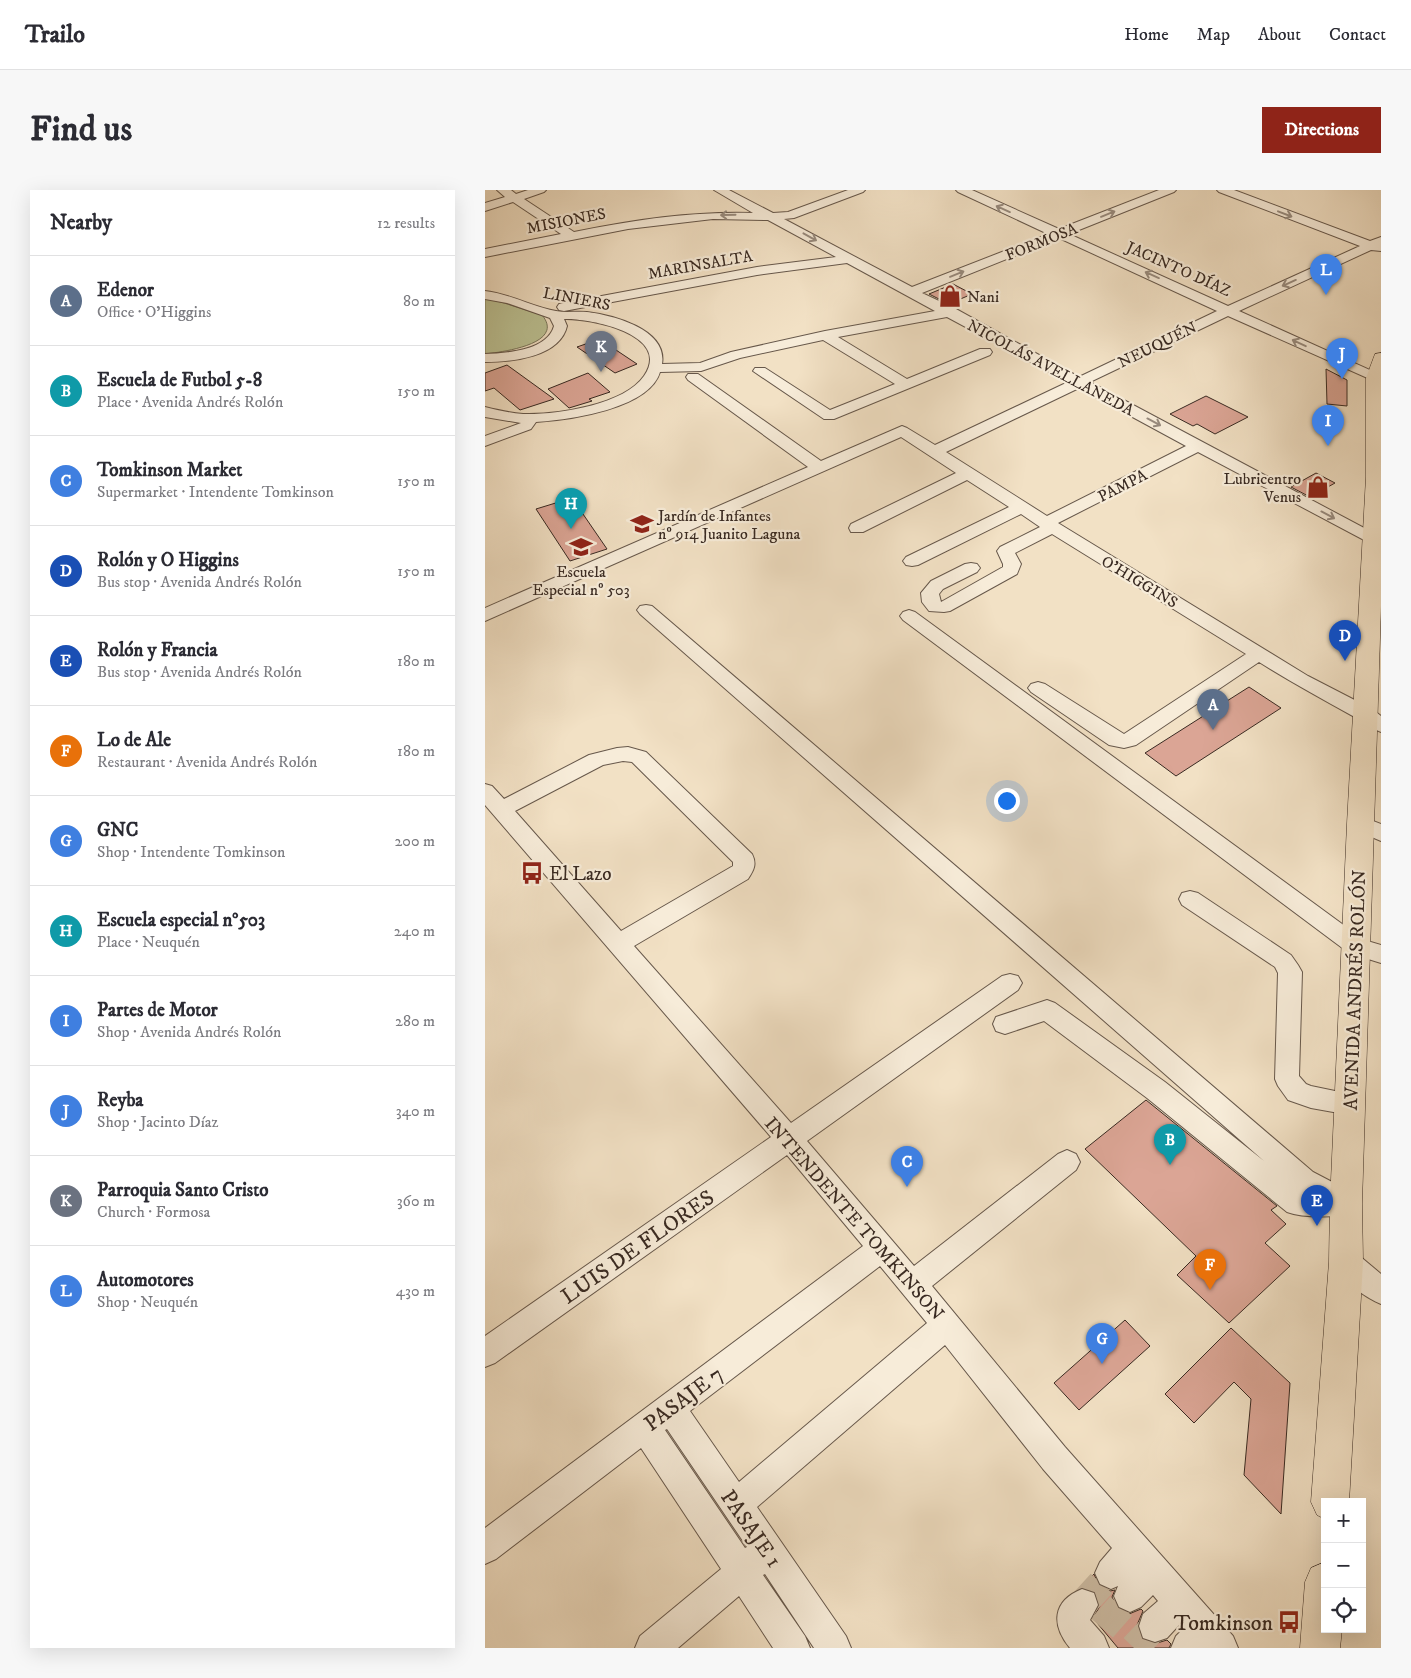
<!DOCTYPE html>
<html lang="en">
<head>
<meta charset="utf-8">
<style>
  :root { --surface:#fff; --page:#f7f7f7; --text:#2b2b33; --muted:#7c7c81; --line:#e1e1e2; --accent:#8f2418 }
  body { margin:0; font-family:"IM FELL DW Pica",serif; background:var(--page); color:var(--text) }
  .controls { position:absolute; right:15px; bottom:15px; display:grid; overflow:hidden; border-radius:0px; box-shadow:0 5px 20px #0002 }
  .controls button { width:45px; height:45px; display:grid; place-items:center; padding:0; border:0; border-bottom:1px solid var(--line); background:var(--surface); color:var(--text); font:25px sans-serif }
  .you { position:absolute; left:521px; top:610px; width:18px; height:18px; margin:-12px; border:4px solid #fff; border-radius:50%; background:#1a73e8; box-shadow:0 0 0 8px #1a73e833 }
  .badge { display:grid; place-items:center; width:32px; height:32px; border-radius:50%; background:var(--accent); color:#fff; font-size:16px; font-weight:700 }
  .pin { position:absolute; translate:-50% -41px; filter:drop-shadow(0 1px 2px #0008) }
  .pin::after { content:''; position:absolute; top:26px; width:18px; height:15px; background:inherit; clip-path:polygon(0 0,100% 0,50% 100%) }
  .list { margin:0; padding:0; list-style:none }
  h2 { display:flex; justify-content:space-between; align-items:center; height:65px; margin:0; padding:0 20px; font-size:21px }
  h2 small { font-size:16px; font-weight:400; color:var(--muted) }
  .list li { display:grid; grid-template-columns:32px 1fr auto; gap:15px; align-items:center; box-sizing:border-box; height:90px; padding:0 20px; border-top:1px solid var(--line) }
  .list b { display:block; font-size:19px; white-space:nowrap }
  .list p { margin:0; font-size:16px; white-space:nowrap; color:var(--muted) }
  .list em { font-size:16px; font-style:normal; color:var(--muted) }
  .icon { flex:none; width:28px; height:28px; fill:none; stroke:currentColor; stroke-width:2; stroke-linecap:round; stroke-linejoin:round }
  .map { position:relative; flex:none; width:896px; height:1458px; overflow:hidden; border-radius:0px }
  header { display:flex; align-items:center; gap:30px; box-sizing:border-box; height:70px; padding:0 25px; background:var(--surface); border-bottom:1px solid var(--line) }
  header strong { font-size:24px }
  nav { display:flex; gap:28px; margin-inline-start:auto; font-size:18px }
  .intro { display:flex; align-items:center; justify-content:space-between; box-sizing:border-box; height:120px; padding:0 30px }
  h1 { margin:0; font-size:35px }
  .button { padding:12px 22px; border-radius:0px; background:var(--accent); color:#fff; font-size:18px; font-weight:700 }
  main { display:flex; gap:30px; padding:0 30px }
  aside { flex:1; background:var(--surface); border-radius:0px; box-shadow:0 5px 20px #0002 }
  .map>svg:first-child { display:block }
</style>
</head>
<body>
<header>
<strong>Trailo</strong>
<nav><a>Home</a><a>Map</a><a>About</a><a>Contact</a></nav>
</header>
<div class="intro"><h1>Find us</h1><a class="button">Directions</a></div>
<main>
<aside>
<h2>Nearby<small>12 results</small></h2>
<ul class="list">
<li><span class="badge" style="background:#5c6f8a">A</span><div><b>Edenor</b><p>Office · O'Higgins</p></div><em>80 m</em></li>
<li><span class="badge" style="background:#0f9aa8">B</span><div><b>Escuela de Futbol 5-8</b><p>Place · Avenida Andrés Rolón</p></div><em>150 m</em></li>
<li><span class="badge" style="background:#3f7fe0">C</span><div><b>Tomkinson Market</b><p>Supermarket · Intendente Tomkinson</p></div><em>150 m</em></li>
<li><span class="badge" style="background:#1a4fb4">D</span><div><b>Rolón y O Higgins</b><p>Bus stop · Avenida Andrés Rolón</p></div><em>150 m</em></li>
<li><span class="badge" style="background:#1a4fb4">E</span><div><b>Rolón y Francia</b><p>Bus stop · Avenida Andrés Rolón</p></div><em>180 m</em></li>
<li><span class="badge" style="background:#e8710a">F</span><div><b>Lo de Ale</b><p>Restaurant · Avenida Andrés Rolón</p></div><em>180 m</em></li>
<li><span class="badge" style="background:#3f7fe0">G</span><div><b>GNC</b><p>Shop · Intendente Tomkinson</p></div><em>200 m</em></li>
<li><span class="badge" style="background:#0f9aa8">H</span><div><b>Escuela especial n°503</b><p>Place · Neuquén</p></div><em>240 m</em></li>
<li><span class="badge" style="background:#3f7fe0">I</span><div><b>Partes de Motor</b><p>Shop · Avenida Andrés Rolón</p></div><em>280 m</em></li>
<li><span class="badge" style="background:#3f7fe0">J</span><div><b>Reyba</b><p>Shop · Jacinto Díaz</p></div><em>340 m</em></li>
<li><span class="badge" style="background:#6b7280">K</span><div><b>Parroquia Santo Cristo</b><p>Church · Formosa</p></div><em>360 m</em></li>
<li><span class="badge" style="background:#3f7fe0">L</span><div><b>Automotores</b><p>Shop · Neuquén</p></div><em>430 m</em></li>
</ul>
</aside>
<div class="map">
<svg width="896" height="1458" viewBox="0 0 896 1458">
  <rect width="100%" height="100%" fill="#f2e1c5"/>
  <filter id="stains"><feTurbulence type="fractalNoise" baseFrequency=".004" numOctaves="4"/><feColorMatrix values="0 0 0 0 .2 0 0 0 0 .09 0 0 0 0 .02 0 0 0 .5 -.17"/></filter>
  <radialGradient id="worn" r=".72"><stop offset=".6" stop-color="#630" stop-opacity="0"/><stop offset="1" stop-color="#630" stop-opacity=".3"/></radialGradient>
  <path fill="#bcc294" stroke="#7a765b" d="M 0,107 L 57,125 C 81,154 17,162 0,164 Z"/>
  <g fill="#dba595" stroke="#392a22">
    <path d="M 468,94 L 487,104 L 464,114 L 444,104 Z"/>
    <path d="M 115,149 L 116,150 L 152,174 L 130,183 L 92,157 Z"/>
    <path d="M 22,175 L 69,209 L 35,220 L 9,198 L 0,201 L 0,183 Z"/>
    <path d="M 841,179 L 862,190 L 862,216 L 842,214 Z"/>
    <path d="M 103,183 L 125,202 L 104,209 L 107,211 L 84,218 L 63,199 Z"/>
    <path d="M 721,206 L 763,227 L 730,244 L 712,234 L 708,236 L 685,224 Z"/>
    <path d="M 831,283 L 850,293 L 825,307 L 806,297 Z"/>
    <path d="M 87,308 L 122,359 L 85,371 L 51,319 Z"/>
    <path d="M 764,497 L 796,518 L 691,586 L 660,563 Z"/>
    <path d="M 661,910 L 792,1016 L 786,1020 L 801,1034 L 780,1053 L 805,1076 L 744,1133 L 692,1085 L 711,1066 L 600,959 Z"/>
    <path d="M 640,1130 L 665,1156 L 594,1220 L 569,1193 Z"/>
    <path d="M 746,1138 L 805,1193 L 796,1324 L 759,1285 L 766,1209 L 749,1192 L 709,1233 L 680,1204 Z"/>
    <path d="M 609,1384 L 614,1396 L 625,1401 L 630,1400 L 627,1407 L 633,1419 L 644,1424 L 656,1419 L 658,1421 L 652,1435 L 657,1450 L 669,1454 L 682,1450 L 686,1454 L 684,1458 L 633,1458 L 608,1428 L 615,1416 L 611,1402 L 595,1398 Z"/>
  </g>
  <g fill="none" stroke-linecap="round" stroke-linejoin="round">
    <g stroke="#cdbca4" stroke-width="29" stroke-dasharray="29 14" stroke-linecap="butt">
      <path d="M 597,1415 L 626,1383"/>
      <path d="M 617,1438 L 645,1406"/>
      <path d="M 649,1458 L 670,1436"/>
    </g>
    <defs>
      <g id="minor">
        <path d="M 12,0 L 26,0 L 31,4 L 43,0 L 61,0 L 59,2 L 39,9 L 89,42 C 148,30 207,21 268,23 L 229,0 L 244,0 L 288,23 L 303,22 L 363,0 L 380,0 L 378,2 L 309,28 L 299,29 L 427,97 L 563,44 L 473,2 L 471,0 L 487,0 L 574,39 L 674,0 L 691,0 L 689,2 L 584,44 L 743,116 L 875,56 L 734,2 L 732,0 L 749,0 L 885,51 L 896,47 L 896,61 L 886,60 L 754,121 L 896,185 L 896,194 L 743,126 L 605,192 L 896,347 L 896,359 L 713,262 L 573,333 L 823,486 L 887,519 L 896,526 L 896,542 C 885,538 876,530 866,525 C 835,508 804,491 774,472 L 651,555 L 639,558 L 624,555 L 546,502 L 543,498 L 546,494 L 553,492 L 560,494 L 639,544 L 761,464 L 567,344 L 530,363 L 536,374 L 532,384 L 465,421 L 459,422 L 444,421 L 437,412 L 436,403 L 446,391 L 480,374 L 486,373 L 492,374 L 495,378 L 492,382 L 458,399 L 454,404 L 456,412 L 518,377 L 518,374 L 512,361 L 515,357 L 555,337 L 536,324 L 433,375 L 427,376 L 421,375 L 418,371 L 421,367 L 524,317 L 482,290 L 378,342 L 366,342 L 364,338 L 366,334 L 471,283 L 416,247 L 0,431 L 0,418 L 323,277 L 203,190 L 201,187 L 203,184 L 213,184 L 336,271 L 417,236 L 422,238 L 450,255 L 583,192 L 462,127 L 353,147 L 422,189 L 495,159 L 505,159 L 507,162 L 505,165 L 349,229 L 339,229 L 268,181 L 270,178 L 280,178 L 345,220 L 410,194 L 338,150 L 255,168 L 216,181 L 175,182 C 164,219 84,230 51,232 L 46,239 L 0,256 L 0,246 L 36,233 L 0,227 L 0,217 C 12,220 25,223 38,224 C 71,225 139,215 159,186 C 188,144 104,128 79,129 L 82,136 C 75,167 27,172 0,172 L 0,164 C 21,163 62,161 69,136 L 65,128 L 22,113 L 0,109 L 0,101 C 26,104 47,117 71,121 C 81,123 91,121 102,122 C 127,125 183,139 177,174 L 215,173 L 246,162 L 340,141 L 450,121 L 362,73 L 272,85 L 79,121 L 74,120 L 72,117 L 74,114 L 79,113 L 272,77 L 351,67 L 283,30 L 228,29 L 143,39 L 0,67 L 0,59 L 76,44 L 28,12 L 0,21 L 0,13 L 20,7 ZM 574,48 L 732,121 L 594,187 L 471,119 L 437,103 ZM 594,198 L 701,256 L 562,326 L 461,262 Z"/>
        <path d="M 161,415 L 167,416 L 828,982 L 870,1004 L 874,1013 L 870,1022 C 854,1028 818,1028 802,1022 L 662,908 L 559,831 L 520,844 L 511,841 L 508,834 L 511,827 L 562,810 L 570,813 L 680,892 L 779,971 L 155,424 L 152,420 L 155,416 Z"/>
        <path d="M 424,420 L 430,422 L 879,750 L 896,755 L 896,773 L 864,763 L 418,430 L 415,426 L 418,422 Z"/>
        <path d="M 132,558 L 143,557 L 161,562 L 267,664 C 272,674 269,680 263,689 L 149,756 L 306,933 L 517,786 L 525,784 L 533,786 L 537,793 L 533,800 L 322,951 L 429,1076 L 573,964 L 582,960 L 591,964 L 595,972 L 591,980 L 447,1096 L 580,1257 L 748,1446 L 753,1458 L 686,1458 L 691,1446 L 698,1439 L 694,1435 L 682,1448 L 670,1452 L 658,1448 L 654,1436 L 658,1424 L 673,1411 L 668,1405 L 656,1417 L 645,1422 L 634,1417 L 629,1406 L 633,1396 L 626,1399 L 615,1394 L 610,1383 L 615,1372 L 627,1358 L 558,1279 L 460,1155 L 272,1317 L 361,1446 L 366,1458 L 329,1458 L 280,1384 L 278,1385 L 320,1446 L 325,1458 L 288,1458 L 254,1406 L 193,1458 L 150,1458 L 155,1446 L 236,1379 L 156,1258 L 11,1369 L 0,1374 L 0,1338 L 378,1056 L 302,965 L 10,1173 L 0,1177 L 0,1146 L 286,947 L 0,615 L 0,594 L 7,596 L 19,609 L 104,565 ZM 138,571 L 147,572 L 248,672 L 248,676 L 136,741 L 30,621 L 118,575 ZM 395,1076 L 442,1133 L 254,1292 L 205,1221 ZM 182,1239 L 262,1357 L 260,1358 L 180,1240 Z"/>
        <path d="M 875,626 L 896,634 L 896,651 L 868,639 L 864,634 L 868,629 Z"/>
        <path d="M 705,701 L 713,703 L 806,765 L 813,775 L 817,782 L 814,886 L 821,894 L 826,896 L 874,906 L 878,914 L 874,922 L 865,925 L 826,918 L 803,910 L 793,896 L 790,889 L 793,783 L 790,777 L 697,715 L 694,709 L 697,703 Z"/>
        <path d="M 861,1059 L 871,1063 L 896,1084 L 896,1114 C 879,1107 855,1089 847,1072 L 851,1063 Z"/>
        <path d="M 597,1399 L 609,1403 L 613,1415 L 605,1430 L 619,1446 L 624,1458 L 585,1458 C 566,1435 567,1411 597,1399 Z"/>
      </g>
      <g id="major">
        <path d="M 896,163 L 896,416 L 877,1013 L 878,1072 L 864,1312 L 840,1312 L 840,1329 L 832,1325 L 826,1312 L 844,1072 L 845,1013 L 862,634 L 881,287 L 881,188 L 890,164 Z"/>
        <path d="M 840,1372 L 840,1439 L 857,1439 L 855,1458 L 815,1458 L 820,1392 L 826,1378 Z"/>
      </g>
    </defs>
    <use href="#minor" stroke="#67584b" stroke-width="2"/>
    <use href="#major" stroke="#392a22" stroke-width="1"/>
    <use href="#minor" fill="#f7ecd9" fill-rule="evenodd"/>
    <use href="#major" fill="#f2e1c5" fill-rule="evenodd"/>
  </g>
  <defs><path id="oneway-shaft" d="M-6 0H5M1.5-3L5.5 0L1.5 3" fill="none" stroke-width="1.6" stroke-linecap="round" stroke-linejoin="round" transform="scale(1.25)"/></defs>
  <g stroke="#988b7e">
    <use href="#oneway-shaft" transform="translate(518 19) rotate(-156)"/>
    <use href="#oneway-shaft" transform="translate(623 24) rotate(-22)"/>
    <use href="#oneway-shaft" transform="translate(800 24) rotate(21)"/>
    <use href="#oneway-shaft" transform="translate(243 25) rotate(179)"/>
    <use href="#oneway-shaft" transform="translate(325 47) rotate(29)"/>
    <use href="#oneway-shaft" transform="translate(472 84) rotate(-22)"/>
    <use href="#oneway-shaft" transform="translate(667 85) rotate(-156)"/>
    <use href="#oneway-shaft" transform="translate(804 93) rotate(156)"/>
    <use href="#oneway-shaft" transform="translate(814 153) rotate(-155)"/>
    <use href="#oneway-shaft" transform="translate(669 232) rotate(28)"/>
    <use href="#oneway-shaft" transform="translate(843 325) rotate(28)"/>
  </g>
  <defs>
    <symbol id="shop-bare" viewBox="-9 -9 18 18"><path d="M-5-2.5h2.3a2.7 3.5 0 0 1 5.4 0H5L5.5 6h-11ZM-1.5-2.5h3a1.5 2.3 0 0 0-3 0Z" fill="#8f2418" stroke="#f7ecd9" stroke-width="2.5" paint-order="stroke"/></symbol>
    <symbol id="school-bare" viewBox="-9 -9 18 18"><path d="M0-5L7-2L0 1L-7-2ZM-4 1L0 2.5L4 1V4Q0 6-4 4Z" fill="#8f2418" stroke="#f7ecd9" stroke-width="2.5" paint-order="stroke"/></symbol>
    <symbol id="bus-bare" viewBox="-9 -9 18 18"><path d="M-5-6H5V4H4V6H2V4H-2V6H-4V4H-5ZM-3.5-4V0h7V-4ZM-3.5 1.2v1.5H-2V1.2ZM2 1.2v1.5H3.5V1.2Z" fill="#8f2418" stroke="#f7ecd9" stroke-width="2.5" paint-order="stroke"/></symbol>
  </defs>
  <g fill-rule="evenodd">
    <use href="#shop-bare" x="449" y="90" width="32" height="32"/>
    <use href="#shop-bare" x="817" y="281" width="32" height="32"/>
    <use href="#school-bare" x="141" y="318" width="32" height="32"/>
    <use href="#school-bare" x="80" y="341" width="32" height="32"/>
    <use href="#bus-bare" x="31" y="667" width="32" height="32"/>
    <use href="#bus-bare" x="788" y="1416" width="32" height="32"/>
  </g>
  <g text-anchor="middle" stroke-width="4.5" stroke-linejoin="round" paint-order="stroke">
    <g font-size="16" fill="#392a22" stroke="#f7ecd9">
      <text transform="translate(81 30) rotate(-11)" y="6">MISIONES</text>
      <text transform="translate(556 51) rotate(-22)" y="6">FORMOSA</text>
      <text transform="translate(215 74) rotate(-10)" y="6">MARINSALTA</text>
      <text transform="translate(694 78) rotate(24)" y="6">JACINTO DÍAZ</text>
      <text transform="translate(92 108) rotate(11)" y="6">LINIERS</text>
      <text transform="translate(672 154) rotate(-26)" y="6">NEUQUÉN</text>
      <text transform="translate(566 177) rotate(28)" y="6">NICOLÁS AVELLANEDA</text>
      <text transform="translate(637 295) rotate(-27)" y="6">PAMPA</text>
      <text transform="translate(655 391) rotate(31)" y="6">O'HIGGINS</text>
    </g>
    <g font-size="16" fill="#392a22" stroke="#f7ecd9" text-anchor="start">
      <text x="482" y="112">Nani</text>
      <text x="816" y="294" text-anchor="end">Lubricentro<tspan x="816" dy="18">Venus</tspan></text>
      <text x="173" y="331">Jardín de Infantes<tspan x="173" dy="18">nº 914 Juanito Laguna</tspan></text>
      <text x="96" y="387" text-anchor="middle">Escuela<tspan x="96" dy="18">Especial nº 503</tspan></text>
    </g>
    <g font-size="19" fill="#392a22" stroke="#f7ecd9" text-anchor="start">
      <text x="64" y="690">El Lazo</text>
    </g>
    <g font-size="19" fill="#392a22" stroke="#f7ecd9">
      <text transform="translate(869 800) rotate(-88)" y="7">AVENIDA ANDRÉS ROLÓN</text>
      <text transform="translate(370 1028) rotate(49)" y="7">INTENDENTE TOMKINSON</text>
    </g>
    <g font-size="22" fill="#392a22" stroke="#f7ecd9">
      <text transform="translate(152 1056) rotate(-35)" y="8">LUIS DE FLORES</text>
      <text transform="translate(198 1208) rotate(-37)" y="8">PASAJE 7</text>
      <text transform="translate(267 1338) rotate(55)" y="8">PASAJE 1</text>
    </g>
    <g font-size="22" fill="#392a22" stroke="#f7ecd9" text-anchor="end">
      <text x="788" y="1440">Tomkinson</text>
    </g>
  </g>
  <rect width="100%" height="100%" filter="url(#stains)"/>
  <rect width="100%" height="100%" fill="url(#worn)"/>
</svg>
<div class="controls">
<button>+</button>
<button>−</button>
<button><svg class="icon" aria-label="locate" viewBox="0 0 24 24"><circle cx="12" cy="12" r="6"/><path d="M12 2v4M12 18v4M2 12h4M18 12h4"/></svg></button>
</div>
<div class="you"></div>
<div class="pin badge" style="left:728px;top:540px;background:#5c6f8a">A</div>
<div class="pin badge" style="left:685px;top:975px;background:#0f9aa8">B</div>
<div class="pin badge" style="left:422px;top:997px;background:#3f7fe0">C</div>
<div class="pin badge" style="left:860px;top:471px;background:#1a4fb4">D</div>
<div class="pin badge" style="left:832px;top:1036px;background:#1a4fb4">E</div>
<div class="pin badge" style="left:725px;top:1100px;background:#e8710a">F</div>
<div class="pin badge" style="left:617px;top:1174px;background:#3f7fe0">G</div>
<div class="pin badge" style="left:86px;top:339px;background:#0f9aa8">H</div>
<div class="pin badge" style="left:843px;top:256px;background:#3f7fe0">I</div>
<div class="pin badge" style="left:857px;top:189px;background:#3f7fe0">J</div>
<div class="pin badge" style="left:116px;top:182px;background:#6b7280">K</div>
<div class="pin badge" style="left:841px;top:105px;background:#3f7fe0">L</div>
</div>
</main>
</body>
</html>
